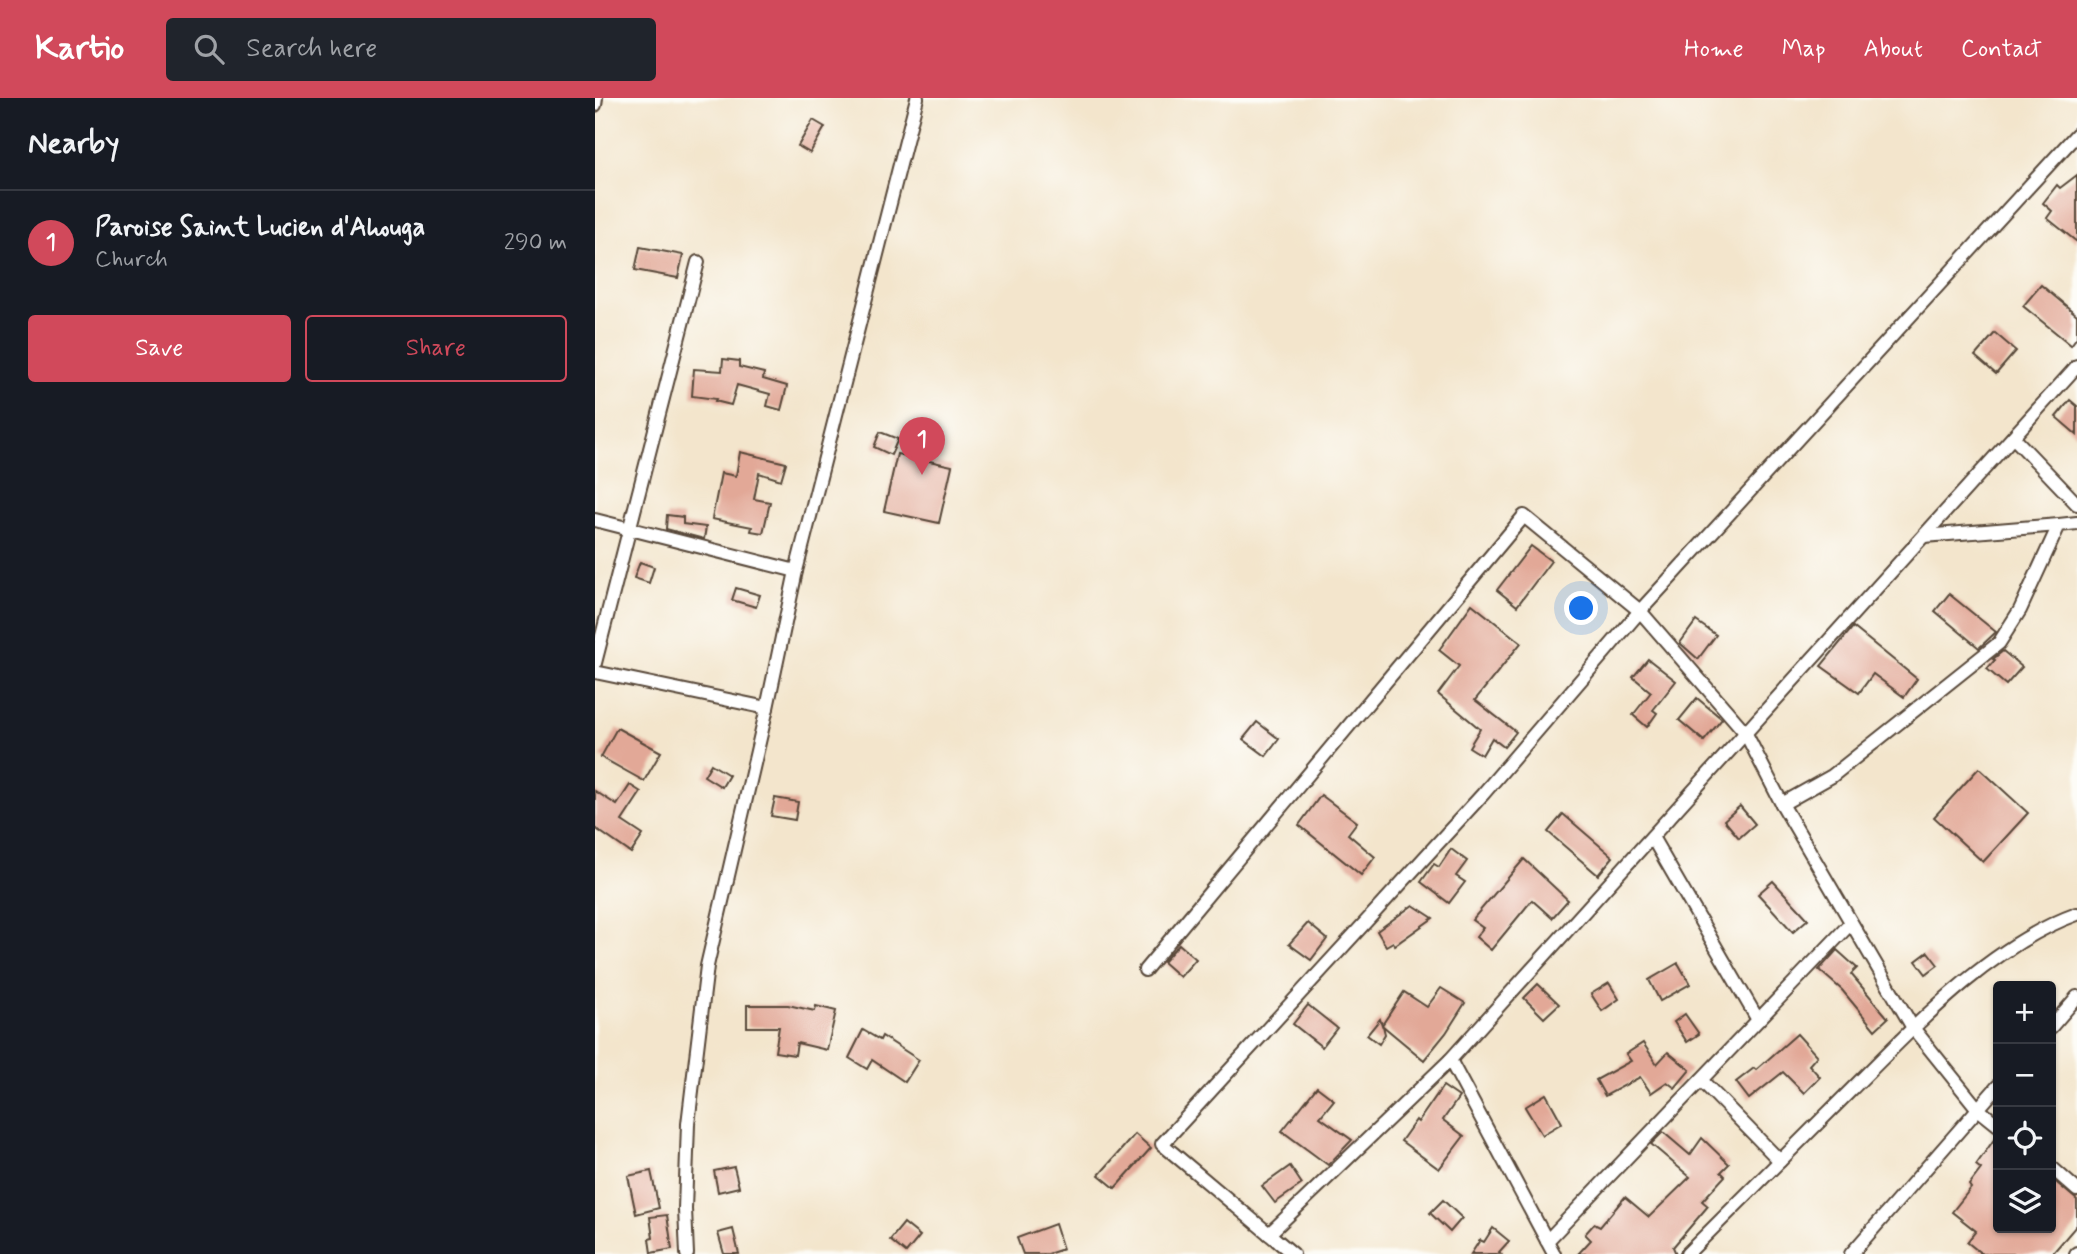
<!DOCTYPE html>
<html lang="en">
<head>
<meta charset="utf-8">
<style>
  :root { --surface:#171b24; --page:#20242c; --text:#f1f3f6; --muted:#9ea1a6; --line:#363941; --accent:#d1495b }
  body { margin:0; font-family:Mynerve,sans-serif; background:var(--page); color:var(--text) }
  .controls { position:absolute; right:21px; bottom:21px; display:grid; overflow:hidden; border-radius:7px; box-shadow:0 2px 5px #0004 }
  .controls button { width:63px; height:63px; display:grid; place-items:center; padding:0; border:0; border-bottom:2px solid var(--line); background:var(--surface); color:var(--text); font:35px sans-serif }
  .you { position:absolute; left:987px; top:511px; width:24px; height:24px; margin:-18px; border:5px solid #fff; border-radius:50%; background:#1a73e8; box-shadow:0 0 0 10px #1a73e833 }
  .badge { display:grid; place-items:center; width:46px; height:46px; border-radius:50%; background:var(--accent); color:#fff; font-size:23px; font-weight:700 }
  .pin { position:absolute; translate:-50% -58px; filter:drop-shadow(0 2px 4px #0008) }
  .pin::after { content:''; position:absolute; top:37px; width:24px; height:21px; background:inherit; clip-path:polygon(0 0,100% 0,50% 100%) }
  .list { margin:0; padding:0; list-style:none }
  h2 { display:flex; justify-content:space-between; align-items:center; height:91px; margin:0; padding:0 28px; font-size:30px }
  h2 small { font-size:23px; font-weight:400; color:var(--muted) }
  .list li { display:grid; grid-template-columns:46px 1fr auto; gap:21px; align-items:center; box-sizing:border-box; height:105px; padding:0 28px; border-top:2px solid var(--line) }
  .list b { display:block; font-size:26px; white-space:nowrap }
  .list p { margin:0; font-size:23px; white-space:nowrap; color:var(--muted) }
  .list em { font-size:23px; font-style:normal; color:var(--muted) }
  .actions { display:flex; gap:14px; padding:21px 28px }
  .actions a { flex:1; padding:16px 0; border:2px solid var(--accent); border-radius:7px; text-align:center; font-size:24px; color:var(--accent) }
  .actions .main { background:var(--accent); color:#fff }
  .icon { flex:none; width:38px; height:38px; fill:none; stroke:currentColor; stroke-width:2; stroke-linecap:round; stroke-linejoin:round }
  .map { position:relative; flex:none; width:1482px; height:1156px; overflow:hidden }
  header { display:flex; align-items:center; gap:42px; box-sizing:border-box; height:98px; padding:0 35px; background:var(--accent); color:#fff }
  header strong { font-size:33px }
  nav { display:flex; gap:38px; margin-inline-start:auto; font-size:24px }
  .search { width:490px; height:63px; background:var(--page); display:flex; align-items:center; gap:18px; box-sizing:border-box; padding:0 24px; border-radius:7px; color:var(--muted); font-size:26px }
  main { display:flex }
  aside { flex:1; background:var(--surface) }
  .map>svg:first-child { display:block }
</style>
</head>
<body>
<header>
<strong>Kartio</strong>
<div class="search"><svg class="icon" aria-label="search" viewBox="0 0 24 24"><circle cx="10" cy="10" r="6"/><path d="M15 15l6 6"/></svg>Search here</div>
<nav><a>Home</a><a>Map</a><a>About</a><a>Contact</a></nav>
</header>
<main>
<aside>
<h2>Nearby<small></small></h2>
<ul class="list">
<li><span class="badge">1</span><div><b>Paroise Saint Lucien d'Ahouga</b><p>Church</p></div><em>290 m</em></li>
</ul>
<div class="actions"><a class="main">Save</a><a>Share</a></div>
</aside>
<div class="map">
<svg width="1482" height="1156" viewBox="0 0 1482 1156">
  <rect width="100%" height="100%" fill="#fdfcf7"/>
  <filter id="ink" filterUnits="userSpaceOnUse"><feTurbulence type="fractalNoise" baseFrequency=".0143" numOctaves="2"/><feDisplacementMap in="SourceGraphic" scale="14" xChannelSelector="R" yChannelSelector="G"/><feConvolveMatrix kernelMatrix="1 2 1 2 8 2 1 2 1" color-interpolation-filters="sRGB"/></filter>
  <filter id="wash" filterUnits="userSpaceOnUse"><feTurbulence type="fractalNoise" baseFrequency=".00686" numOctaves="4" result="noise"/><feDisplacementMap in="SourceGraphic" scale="28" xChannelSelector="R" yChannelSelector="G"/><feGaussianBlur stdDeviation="1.57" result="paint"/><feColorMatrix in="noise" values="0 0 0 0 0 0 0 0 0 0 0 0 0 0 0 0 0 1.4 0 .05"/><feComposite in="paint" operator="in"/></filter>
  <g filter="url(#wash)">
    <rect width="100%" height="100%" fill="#f3e5cc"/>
    <g id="blocks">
      <g fill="#e2a897">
        <path d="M 218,22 L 230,29 L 215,55 L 203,48 Z"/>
        <path d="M 1482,77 L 1482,144 L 1452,120 L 1457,113 L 1448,105 L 1462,87 L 1465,90 Z"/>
        <path d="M 45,149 L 88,157 L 83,180 L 40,172 Z"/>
        <path d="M 1446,187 L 1482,217 L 1482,239 L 1476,247 L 1428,208 Z"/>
        <path d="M 1400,235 L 1421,253 L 1401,276 L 1380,258 Z"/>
        <path d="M 128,261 L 144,263 L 144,269 L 169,275 L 168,281 L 192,288 L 186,312 L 172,308 L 175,296 L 142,287 L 136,307 L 120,303 L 121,301 L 97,298 L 99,271 L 127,273 Z"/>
        <path d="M 1475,302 L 1482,308 L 1482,337 L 1461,319 Z"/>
        <path d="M 285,334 L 303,341 L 296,357 L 279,349 Z"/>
        <path d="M 145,354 L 191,365 L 186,382 L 164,375 L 159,401 L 175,404 L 168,435 L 156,433 L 157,429 L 117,421 L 126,375 L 141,378 Z"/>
        <path d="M 302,356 L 357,368 L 344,425 L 289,413 Z"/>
        <path d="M 72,417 L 88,419 L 88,426 L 111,429 L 109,441 L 71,431 Z"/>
        <path d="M 936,448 L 956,463 L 922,508 L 902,492 Z"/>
        <path d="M 45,464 L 59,469 L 54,485 L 39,480 Z"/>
        <path d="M 141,490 L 165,497 L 161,509 L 137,502 Z"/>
        <path d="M 1354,496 L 1401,534 L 1384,550 L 1340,513 Z"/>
        <path d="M 877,506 L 926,545 L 880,602 L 921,634 L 909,649 L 897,640 L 887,657 L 874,649 L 885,631 L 843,596 L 864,568 L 844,552 Z"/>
        <path d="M 1101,523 L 1121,537 L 1103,561 L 1085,545 Z"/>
        <path d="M 1258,529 L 1322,581 L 1309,599 L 1278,576 L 1264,595 L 1226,568 Z"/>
        <path d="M 1408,553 L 1427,569 L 1411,587 L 1392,571 L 1400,562 L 1398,561 Z"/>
        <path d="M 1053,561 L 1081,583 L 1058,612 L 1062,615 L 1052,629 L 1038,617 L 1056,594 L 1038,579 Z"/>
        <path d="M 1102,600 L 1127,621 L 1109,643 L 1084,622 Z"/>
        <path d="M 662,624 L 684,641 L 671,658 L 648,641 Z"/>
        <path d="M 22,630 L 66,654 L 49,683 L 6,659 Z"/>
        <path d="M 116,666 L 134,677 L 127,689 L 109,678 Z"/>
        <path d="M 1384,670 L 1433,715 L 1388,764 L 1339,719 Z"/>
        <path d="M 35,687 L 46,694 L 27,723 L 48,737 L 36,755 L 0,730 L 0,693 L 22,707 Z"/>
        <path d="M 726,697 L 762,724 L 753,736 L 780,759 L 766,777 L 704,727 Z"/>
        <path d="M 180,700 L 203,704 L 200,722 L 176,718 Z"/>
        <path d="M 1145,708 L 1160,726 L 1144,740 L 1129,722 Z"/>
        <path d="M 968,716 L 1018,759 L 1003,777 L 953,734 Z"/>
        <path d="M 856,751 L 872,763 L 861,778 L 870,784 L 854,805 L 826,784 L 839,766 L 844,769 Z"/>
        <path d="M 929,761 L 973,802 L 957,820 L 937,802 L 896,852 L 881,839 L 888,830 L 877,822 Z"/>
        <path d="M 1178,783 L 1213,821 L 1198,834 L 1163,796 Z"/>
        <path d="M 818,807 L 838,820 L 800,847 L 798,844 L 791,848 L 782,833 Z"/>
        <path d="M 713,825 L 732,841 L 716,862 L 694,846 Z"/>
        <path d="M 584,846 L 601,861 L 585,879 L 568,864 Z"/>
        <path d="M 1242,852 L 1262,870 L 1256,876 L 1293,920 L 1280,932 L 1247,892 L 1224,872 Z"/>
        <path d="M 1333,854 L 1343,867 L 1331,876 L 1321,863 Z"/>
        <path d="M 1083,865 L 1095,886 L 1065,903 L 1054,882 Z"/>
        <path d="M 1014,885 L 1024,901 L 1007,913 L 996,896 Z"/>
        <path d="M 943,886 L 964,906 L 949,920 L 929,900 Z"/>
        <path d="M 846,890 L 870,905 L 851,935 L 829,962 L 788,928 L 790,936 L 784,946 L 772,937 L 785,921 L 787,927 L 809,894 L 832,909 Z"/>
        <path d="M 152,907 L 193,907 L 220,913 L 221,908 L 241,913 L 232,952 L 202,945 L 200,957 L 180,954 L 184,929 L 152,929 Z"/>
        <path d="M 713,907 L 742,930 L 727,949 L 698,926 Z"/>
        <path d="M 1090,916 L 1104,936 L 1092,944 L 1079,924 Z"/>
        <path d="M 268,932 L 285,942 L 287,938 L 324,962 L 310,984 L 277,962 L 272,971 L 254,960 Z"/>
        <path d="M 1202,936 L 1222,958 L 1214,967 L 1225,979 L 1209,995 L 1188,974 L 1154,1001 L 1141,984 L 1159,970 L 1161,972 Z"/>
        <path d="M 1048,945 L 1062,966 L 1073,954 L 1095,972 L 1080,990 L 1072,984 L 1056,995 L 1045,979 L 1010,998 L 1001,982 L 1036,963 L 1031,956 Z"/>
        <path d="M 848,988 L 864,999 L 848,1022 L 869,1038 L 844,1071 L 806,1043 L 821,1022 L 823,1024 Z"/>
        <path d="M 722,989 L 739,1002 L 725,1019 L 757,1042 L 733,1067 L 687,1033 Z"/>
        <path d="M 951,996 L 967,1025 L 947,1037 L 930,1009 Z"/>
        <path d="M 1068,1034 L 1095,1057 L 1107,1040 L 1134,1066 L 1126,1074 L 1130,1078 L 1107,1103 L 1113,1108 L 1078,1149 L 1081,1156 L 983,1156 L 996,1142 L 990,1136 L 999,1126 L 1005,1129 L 1030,1099 L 1054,1119 L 1095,1079 L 1056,1046 Z"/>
        <path d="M 540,1036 L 556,1050 L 520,1090 L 504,1077 Z"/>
        <path d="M 1403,1036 L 1403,1130 L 1456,1130 L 1456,1080 L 1482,1102 L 1482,1127 L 1457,1156 L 1387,1156 L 1372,1144 L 1381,1133 L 1357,1114 L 1376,1090 L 1374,1087 L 1386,1071 L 1381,1067 Z"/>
        <path d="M 695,1068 L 707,1086 L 680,1105 L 667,1088 Z"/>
        <path d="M 139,1069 L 144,1089 L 123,1094 L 119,1073 Z"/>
        <path d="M 56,1073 L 64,1110 L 41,1116 L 33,1078 Z"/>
        <path d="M 848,1102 L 867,1120 L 855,1134 L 835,1115 Z"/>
        <path d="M 72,1117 L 77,1151 L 56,1155 L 54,1141 L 58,1140 L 55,1119 Z"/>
        <path d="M 309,1125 L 325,1138 L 311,1155 L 295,1142 Z"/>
        <path d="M 460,1126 L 468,1151 L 453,1156 L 428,1156 L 422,1140 Z"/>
        <path d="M 898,1130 L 914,1143 L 904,1154 L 906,1156 L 876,1156 L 885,1142 L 889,1144 Z"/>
        <path d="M 138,1131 L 144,1156 L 129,1156 L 123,1135 Z"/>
      </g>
    </g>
  </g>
  <g filter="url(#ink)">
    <use href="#blocks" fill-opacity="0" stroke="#574638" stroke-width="2"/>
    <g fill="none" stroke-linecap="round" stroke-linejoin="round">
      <defs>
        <g id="street">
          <path d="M 0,7 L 1,0"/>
          <path d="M 1418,339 L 1482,406"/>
          <path d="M 0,422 L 201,473"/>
          <path d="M 1329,438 L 1464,427"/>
          <path d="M 0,565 L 103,164"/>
          <path d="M 0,574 L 172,610"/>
          <path d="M 1187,706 L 1237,678 L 1404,545 L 1425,512 L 1464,427 L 1482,425"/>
          <path d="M 1057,739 L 1163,922"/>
          <path d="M 550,872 L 929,418 L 1045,513 L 1150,634 L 1187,706 L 1318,930 L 1383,1011 L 1403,1027"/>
          <path d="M 1456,929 L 1482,899"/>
          <path d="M 855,962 L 959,1156"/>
          <path d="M 1106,982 L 1185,1063"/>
          <path d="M 1456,1069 L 1482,1092"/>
          <path d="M 674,1136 L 855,962 L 1482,268"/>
          <path d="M 952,1143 L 1256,825"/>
          <path d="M 92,1156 L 90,1111 L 93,1026 L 112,868 L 172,610 L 201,473 L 322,0"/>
          <path d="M 698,1156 L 567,1046 L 888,696 L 1045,513 L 1482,36"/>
          <path d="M 1092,1156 C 1146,1102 1200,1048 1254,994 C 1318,930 1395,847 1482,816"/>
          <path d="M 1256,1156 L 1403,988"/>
          <path d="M 1481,1156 L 1482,1155"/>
        </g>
      </defs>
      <use href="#street" stroke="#574638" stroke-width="16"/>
      <use href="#street" stroke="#fff" stroke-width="12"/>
    </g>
  </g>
</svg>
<div class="controls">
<button>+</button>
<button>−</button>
<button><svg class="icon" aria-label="locate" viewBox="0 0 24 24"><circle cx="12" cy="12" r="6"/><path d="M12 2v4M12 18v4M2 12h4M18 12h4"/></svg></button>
<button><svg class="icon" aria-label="layers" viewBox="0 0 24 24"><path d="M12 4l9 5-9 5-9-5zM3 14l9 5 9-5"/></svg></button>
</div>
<div class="you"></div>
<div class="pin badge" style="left:327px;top:377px">1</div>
</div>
</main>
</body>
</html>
